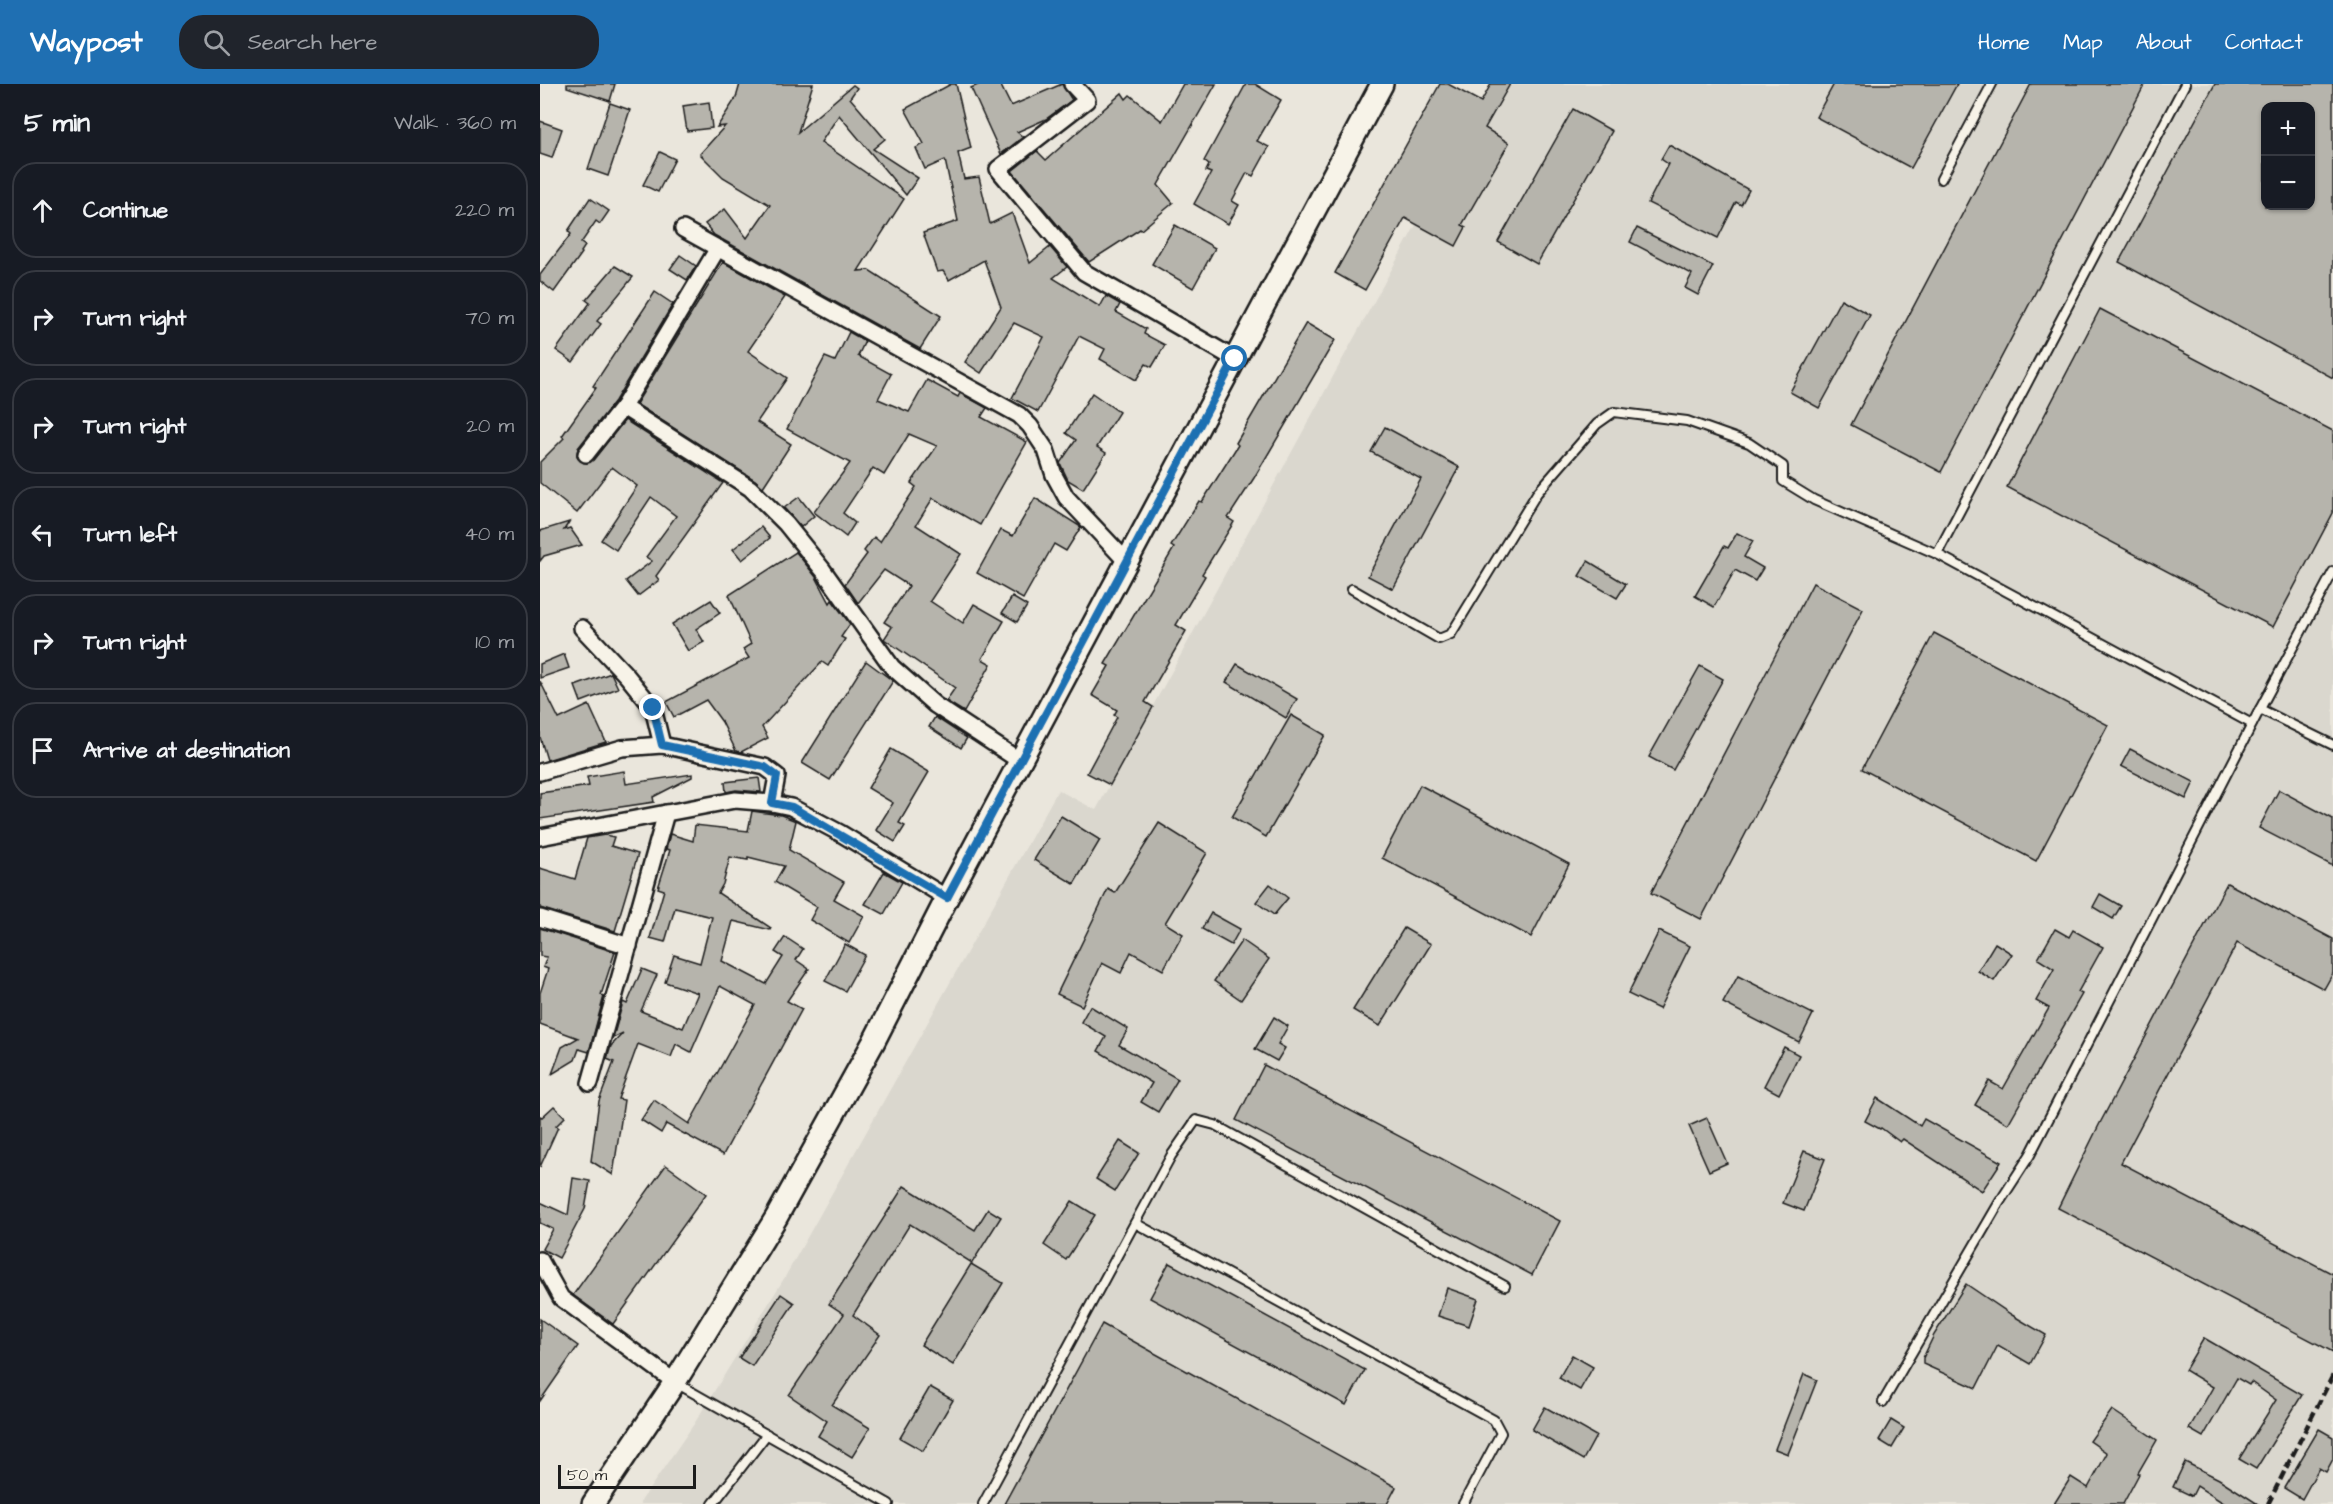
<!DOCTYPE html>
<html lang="en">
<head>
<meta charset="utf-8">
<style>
  :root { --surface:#171b24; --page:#20242c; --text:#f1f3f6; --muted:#9ea1a6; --line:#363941; --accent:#1f6fb2 }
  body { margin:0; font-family:"Architects Daughter",sans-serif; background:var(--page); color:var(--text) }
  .controls { position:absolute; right:18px; top:18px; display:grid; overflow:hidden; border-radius:12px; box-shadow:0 2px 4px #0004 }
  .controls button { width:54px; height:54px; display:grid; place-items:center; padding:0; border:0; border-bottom:2px solid var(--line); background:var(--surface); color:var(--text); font:30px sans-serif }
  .scale { position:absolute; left:18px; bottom:15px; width:138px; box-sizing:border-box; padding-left:6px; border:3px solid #1c1c1c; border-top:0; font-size:16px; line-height:21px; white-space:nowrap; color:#1c1c1c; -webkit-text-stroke:4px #f7f3e8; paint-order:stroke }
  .stop { position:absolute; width:18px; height:18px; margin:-14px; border:4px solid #1f6fb2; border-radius:50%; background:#fff }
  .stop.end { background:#1f6fb2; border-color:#fff; box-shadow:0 2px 6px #0008 }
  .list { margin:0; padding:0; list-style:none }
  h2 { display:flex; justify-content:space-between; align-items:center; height:78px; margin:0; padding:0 24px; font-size:26px }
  h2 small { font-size:20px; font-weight:400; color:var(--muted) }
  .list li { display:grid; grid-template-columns:39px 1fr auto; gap:18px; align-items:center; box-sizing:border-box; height:96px; margin:0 12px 12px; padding:0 12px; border:2px solid var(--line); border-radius:24px }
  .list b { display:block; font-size:22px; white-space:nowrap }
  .list em { font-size:20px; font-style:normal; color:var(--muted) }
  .icon { flex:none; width:33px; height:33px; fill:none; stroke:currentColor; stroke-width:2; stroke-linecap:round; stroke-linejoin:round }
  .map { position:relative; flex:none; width:1793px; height:1420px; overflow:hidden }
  header { display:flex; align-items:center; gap:36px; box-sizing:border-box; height:84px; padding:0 30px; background:var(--accent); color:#fff }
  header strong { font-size:28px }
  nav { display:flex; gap:33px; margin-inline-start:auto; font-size:21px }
  .search { width:420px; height:54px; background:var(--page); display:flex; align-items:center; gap:15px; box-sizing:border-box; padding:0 21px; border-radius:24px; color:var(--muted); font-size:22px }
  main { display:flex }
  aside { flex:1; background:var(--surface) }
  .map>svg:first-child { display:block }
</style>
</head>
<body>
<header>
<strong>Waypost</strong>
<div class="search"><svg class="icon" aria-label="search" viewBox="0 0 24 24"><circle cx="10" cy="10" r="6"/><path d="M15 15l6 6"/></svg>Search here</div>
<nav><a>Home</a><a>Map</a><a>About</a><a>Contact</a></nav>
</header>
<main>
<aside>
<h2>5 min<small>Walk · 360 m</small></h2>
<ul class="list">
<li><svg class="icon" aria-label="ahead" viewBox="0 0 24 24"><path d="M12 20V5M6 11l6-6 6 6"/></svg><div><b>Continue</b></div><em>220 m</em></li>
<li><svg class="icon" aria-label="right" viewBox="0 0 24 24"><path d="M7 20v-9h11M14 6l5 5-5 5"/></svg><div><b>Turn right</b></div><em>70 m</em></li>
<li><svg class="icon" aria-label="right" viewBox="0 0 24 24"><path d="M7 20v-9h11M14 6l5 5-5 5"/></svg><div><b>Turn right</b></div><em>20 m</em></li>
<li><svg class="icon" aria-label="left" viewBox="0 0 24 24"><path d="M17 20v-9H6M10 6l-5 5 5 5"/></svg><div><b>Turn left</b></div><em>40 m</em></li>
<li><svg class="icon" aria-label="right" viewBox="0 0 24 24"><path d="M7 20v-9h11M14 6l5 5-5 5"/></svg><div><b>Turn right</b></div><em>10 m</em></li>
<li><svg class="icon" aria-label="arrive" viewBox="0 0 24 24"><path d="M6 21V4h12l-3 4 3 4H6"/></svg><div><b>Arrive at destination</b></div></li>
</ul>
</aside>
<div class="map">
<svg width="1793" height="1420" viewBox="0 0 1793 1420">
  <rect width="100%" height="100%" fill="#eae6dc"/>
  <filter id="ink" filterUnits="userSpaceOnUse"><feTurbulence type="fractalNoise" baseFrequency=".0167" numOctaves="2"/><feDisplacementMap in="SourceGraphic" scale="12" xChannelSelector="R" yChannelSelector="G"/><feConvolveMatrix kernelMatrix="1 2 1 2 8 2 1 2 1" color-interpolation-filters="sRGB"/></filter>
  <g filter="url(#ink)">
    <path fill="#dad7ce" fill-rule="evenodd" d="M 953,0 L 1793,0 L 1793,1420 L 99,1420 L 154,1340 L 245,1193 L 518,706 L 556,726 ZM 1726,22 L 1770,22 L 1770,122 L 1726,122 Z"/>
    <g fill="#b6b4ac" stroke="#1c1c1c" stroke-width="1.5" fill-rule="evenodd">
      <path d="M 27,0 L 75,0 L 70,17 L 27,3 Z"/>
      <path d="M 200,0 L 273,0 L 258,48 L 313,1 L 317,4 L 310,14 L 345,55 L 333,65 L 378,94 L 366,111 L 299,31 L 281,58 L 364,115 L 318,187 L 329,186 L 401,232 L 380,265 L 174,151 L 165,140 L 185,125 L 207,154 L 230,121 L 183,93 L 160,70 L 185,42 L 177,43 L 196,14 Z"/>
      <path d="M 411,0 L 416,0 L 431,64 L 418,69 L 424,95 L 439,93 L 450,140 L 472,129 L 490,179 L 510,163 L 527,183 L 513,194 L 560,223 L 566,212 L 580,220 L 576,228 L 606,245 L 604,250 L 625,261 L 612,283 L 606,280 L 596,296 L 560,275 L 565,265 L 539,252 L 498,328 L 472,314 L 504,253 L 474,239 L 441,289 L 425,278 L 461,223 L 444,176 L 409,196 L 403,187 L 397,188 L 383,149 L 418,137 L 405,76 L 385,85 L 376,64 L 384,60 L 365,25 Z"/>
      <path d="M 440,0 L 460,0 L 471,22 L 522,0 L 532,16 L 506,35 L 477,48 L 483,53 L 461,70 L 431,4 Z"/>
      <path d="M 643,0 L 676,0 L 618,101 L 633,119 L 601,146 L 600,145 L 549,178 L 472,87 L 497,67 L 506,76 L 582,9 L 586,15 L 590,11 L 622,37 Z"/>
      <path d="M 706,0 L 715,0 L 741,16 L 717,57 L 729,63 L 713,92 L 707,89 L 692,117 L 699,121 L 688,140 L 654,120 L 671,89 L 666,87 L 669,81 L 664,77 Z"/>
      <path d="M 900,0 L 908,0 L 941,18 L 951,0 L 970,0 L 945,44 L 969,59 L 922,141 L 926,143 L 916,162 L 865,134 L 825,206 L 795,189 Z"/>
      <path d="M 1294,0 L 1417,0 L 1371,84 L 1276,33 Z"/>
      <path d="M 1491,0 L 1605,0 L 1401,388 L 1311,341 Z"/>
      <path d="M 1675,0 L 1793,0 L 1793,294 L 1579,178 ZM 1725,22 L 1770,22 L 1770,122 L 1725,122 Z"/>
      <path d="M 169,18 L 172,44 L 147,47 L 143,22 Z"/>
      <path d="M 70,19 L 90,26 L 68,92 L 48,85 Z"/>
      <path d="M 1033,25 L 1072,47 L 997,180 L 958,158 Z"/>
      <path d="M 0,37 L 22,45 L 12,74 L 0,70 Z"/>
      <path d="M 1129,61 L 1209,106 L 1201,121 L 1196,118 L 1178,154 L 1108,119 L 1128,80 L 1121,75 Z"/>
      <path d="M 120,68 L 135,75 L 118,108 L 103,101 Z"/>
      <path d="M 50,114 L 69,127 L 60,140 L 56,137 L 41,159 L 45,162 L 41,168 L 42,169 L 14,208 L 0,197 L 0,191 L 31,150 L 28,147 Z"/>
      <path d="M 635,141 L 675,164 L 653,204 L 612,180 Z"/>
      <path d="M 1097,144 L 1173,182 L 1158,211 L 1145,204 L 1152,190 L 1090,158 Z"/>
      <path d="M 140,171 L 156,182 L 147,196 L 130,185 Z"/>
      <path d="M 183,178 L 245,213 L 208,267 L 247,294 L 217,338 L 251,360 L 223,403 L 215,396 L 96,320 Z"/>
      <path d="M 75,182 L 93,193 L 57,237 L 61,240 L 33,278 L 16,266 L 50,219 L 46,216 Z"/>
      <path d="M 115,208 L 133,220 L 75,317 L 38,364 L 37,373 L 44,379 L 53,376 L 85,336 L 183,399 L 116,492 L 119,496 L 98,512 L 86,497 L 112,477 L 106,473 L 136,432 L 111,413 L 76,466 L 61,456 L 97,402 L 72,383 L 37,429 L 0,399 L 0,378 L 24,354 L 22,352 L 56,304 L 53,302 Z"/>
      <path d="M 1301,215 L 1330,231 L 1279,324 L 1250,308 Z"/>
      <path d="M 1560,225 L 1793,347 L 1793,429 L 1733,543 L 1467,403 Z"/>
      <path d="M 766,239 L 795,256 L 714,394 L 688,434 L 694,438 L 662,490 L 665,492 L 636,541 L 646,547 L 605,618 L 613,623 L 570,701 L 547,689 L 577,633 L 574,631 L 577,626 L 552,611 L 569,582 L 565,580 L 634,464 L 631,462 L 659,417 L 662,418 L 698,361 L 696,359 Z"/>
      <path d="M 309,248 L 325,257 L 318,272 L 351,290 L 338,315 L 369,328 L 387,296 L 418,313 L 420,309 L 447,324 L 441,333 L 487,358 L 440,441 L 393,414 L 376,441 L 421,470 L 390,517 L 423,539 L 434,520 L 464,537 L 442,575 L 451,580 L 424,628 L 406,617 L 415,604 L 344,555 L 352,543 L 344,538 L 369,502 L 344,486 L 318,519 L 305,500 L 327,470 L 324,467 L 334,453 L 340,458 L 376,403 L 371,399 L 397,362 L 369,350 L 344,391 L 333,384 L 303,429 L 315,439 L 306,453 L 274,428 L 310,379 L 247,345 L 285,273 L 295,277 Z"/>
      <path d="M 552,309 L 579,328 L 557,363 L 566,369 L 543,405 L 528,396 L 520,379 L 536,356 L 526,349 Z"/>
      <path d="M 845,343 L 919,383 L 853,505 L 828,492 L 881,395 L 831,368 Z"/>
      <path d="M 259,413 L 274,432 L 261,443 L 244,424 Z"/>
      <path d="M 495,414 L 541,443 L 526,467 L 514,460 L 483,515 L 437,489 L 461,446 L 473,452 Z"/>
      <path d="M 29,438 L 24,446 L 30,444 L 42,461 L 4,472 L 0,477 L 0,447 Z"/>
      <path d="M 221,443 L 230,454 L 202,476 L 193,465 Z"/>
      <path d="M 1197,449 L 1213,457 L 1204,473 L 1223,484 L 1215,497 L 1195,486 L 1174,523 L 1155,512 L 1184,462 L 1188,464 Z"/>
      <path d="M 256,468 L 276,493 L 290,519 L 292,516 L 310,540 L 301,553 L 305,555 L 288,582 L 282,578 L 222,643 L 228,654 L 201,668 L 196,667 L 182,638 L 166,616 L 134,633 L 126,618 L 209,574 L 203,565 L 211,560 L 189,511 Z"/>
      <path d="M 1048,477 L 1086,500 L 1077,514 L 1039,492 Z"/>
      <path d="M 1273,499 L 1323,525 L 1161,835 L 1111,809 Z"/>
      <path d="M 472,513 L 487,522 L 477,538 L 462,529 Z"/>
      <path d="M 171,516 L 180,529 L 156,545 L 164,558 L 148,567 L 132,540 Z"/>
      <path d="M 1394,549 L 1568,641 L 1496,777 L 1322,685 Z"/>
      <path d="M 24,570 L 29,584 L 0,594 L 0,580 Z"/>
      <path d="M 326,577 L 353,597 L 290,696 L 262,679 Z"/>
      <path d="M 697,580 L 757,615 L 746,634 L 686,598 Z"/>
      <path d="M 1160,582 L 1183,595 L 1133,686 L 1109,673 Z"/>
      <path d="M 71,589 L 78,604 L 41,618 L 35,602 Z"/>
      <path d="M 0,597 L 19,635 L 49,621 L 66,658 L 7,676 L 0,653 Z"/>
      <path d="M 751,631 L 785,651 L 726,753 L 692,733 Z"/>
      <path d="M 395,633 L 427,654 L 421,664 L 389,643 Z"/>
      <path d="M 351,665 L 389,688 L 359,739 L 365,742 L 355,758 L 336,746 L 353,719 L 328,704 Z"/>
      <path d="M 1590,665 L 1654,698 L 1646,715 L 1581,682 Z"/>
      <path d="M 84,687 L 86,700 L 152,690 L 152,693 L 113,713 L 114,718 L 0,735 L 0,709 L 49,702 L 47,693 Z"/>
      <path d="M 219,694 L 221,708 L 196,706 L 186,708 L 185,698 Z"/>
      <path d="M 880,701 L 1029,780 L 991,853 L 842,774 Z"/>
      <path d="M 1739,706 L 1793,735 L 1793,782 L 1719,744 Z"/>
      <path d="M 212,727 L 241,731 L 256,737 L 249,766 L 304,798 L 294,815 L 324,832 L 309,859 L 270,836 L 277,823 L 235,798 L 244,782 L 208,773 L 208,776 L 190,773 L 183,800 L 178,809 L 231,844 L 230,846 L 193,837 L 182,877 L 226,900 L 243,873 L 235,868 L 245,853 L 263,865 L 256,876 L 269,885 L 247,917 L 262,925 L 183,1071 L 126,1040 L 121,1049 L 101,1036 L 114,1016 L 149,1040 L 215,921 L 180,902 L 151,968 L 136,960 L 131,973 L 98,960 L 78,1015 L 84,1016 L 73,1091 L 51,1077 L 59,1017 L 74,978 L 67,975 L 71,962 L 83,949 L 73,954 L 83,918 L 87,920 L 102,885 L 117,891 L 101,927 L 143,944 L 158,909 L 125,898 L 134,871 L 160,879 L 172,833 L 135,824 L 125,858 L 110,854 L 124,806 L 118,804 L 130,766 L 126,765 L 130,750 L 153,757 L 155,741 L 208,747 Z"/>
      <path d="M 521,732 L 560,756 L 534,800 L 494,776 Z"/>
      <path d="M 619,739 L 667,769 L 625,839 L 643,850 L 623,886 L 591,868 L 581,889 L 562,879 L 542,922 L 517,910 L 568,805 L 575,809 Z"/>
      <path d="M 65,751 L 74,753 L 71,762 L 98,770 L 75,847 L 0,824 L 0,784 L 35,795 L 47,754 Z"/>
      <path d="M 344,788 L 362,798 L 344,830 L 325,820 Z"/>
      <path d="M 1687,799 L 1793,855 L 1793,889 L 1784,905 L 1697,859 L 1581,1079 L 1793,1190 L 1793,1268 L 1518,1124 L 1559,1041 Z"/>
      <path d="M 730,800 L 748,814 L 734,831 L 716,818 Z"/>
      <path d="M 1560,810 L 1581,822 L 1573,835 L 1553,823 Z"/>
      <path d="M 671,829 L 700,845 L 691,861 L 662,845 Z"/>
      <path d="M 0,844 L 75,868 L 61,911 L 64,912 L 49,968 L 39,965 L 35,976 L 12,990 L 22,963 L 38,954 L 0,940 L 0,909 L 8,885 L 3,883 L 7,873 L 0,872 Z"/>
      <path d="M 864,844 L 891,860 L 840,942 L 813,926 Z"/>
      <path d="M 1515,845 L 1529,853 L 1533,846 L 1563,863 L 1538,908 L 1542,910 L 1468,1040 L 1435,1021 L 1449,997 L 1463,1005 L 1509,924 L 1496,917 L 1514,885 L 1498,875 Z"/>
      <path d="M 1119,847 L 1150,862 L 1119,925 L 1088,910 Z"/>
      <path d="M 702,856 L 729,875 L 701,916 L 674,897 Z"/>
      <path d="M 1455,859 L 1472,870 L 1454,897 L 1438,887 Z"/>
      <path d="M 305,860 L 325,871 L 305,907 L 285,897 Z"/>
      <path d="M 1198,892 L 1273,930 L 1259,958 L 1183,919 Z"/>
      <path d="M 550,922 L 588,945 L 579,961 L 638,995 L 618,1028 L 601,1018 L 612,999 L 558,967 L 566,953 L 541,938 Z"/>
      <path d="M 734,933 L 748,942 L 738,960 L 745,964 L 737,977 L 715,965 Z"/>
      <path d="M 1244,963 L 1259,971 L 1239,1010 L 1224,1002 Z"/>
      <path d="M 724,981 L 1020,1137 L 992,1191 L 696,1036 Z"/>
      <path d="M 1337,1014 L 1380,1042 L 1384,1035 L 1461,1078 L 1442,1107 L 1363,1055 L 1360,1058 L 1341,1044 L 1340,1045 L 1325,1037 Z"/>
      <path d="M 14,1022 L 25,1033 L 16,1042 L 18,1043 L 0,1083 L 0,1032 L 2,1033 Z"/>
      <path d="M 1167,1034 L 1187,1079 L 1169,1087 L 1149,1042 Z"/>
      <path d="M 580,1057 L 599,1069 L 575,1107 L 556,1095 Z"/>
      <path d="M 1264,1067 L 1285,1075 L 1264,1127 L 1243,1119 Z"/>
      <path d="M 126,1081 L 166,1110 L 73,1240 L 33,1211 Z"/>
      <path d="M 33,1094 L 50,1097 L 45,1125 L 19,1174 L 2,1165 L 13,1145 L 0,1139 L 0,1118 L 28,1131 Z"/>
      <path d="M 364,1102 L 435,1146 L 448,1125 L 461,1133 L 432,1179 L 370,1140 L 313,1231 L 340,1251 L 292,1321 L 330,1344 L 312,1373 L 278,1352 L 287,1337 L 249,1311 L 304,1230 L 289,1220 Z"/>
      <path d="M 532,1117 L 555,1131 L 526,1176 L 504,1161 Z"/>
      <path d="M 629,1179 L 825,1286 L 806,1321 L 610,1214 Z"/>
      <path d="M 431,1180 L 463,1199 L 413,1281 L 381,1261 Z"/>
      <path d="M 1426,1200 L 1472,1231 L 1506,1251 L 1490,1280 L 1458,1261 L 1436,1304 L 1383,1280 L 1383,1274 L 1394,1251 Z"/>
      <path d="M 907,1204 L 938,1215 L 929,1242 L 898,1232 Z"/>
      <path d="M 241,1210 L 254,1219 L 212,1282 L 199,1274 Z"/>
      <path d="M 0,1235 L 38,1262 L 0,1317 Z"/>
      <path d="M 562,1240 L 856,1403 L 847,1420 L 464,1420 Z"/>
      <path d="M 1664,1254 L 1762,1311 L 1716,1385 L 1699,1375 L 1736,1316 L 1711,1298 L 1709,1301 L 1697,1294 L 1663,1353 L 1649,1345 L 1673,1303 L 1645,1286 Z"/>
      <path d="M 1032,1271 L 1053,1283 L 1040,1306 L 1019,1294 Z"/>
      <path d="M 1264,1290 L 1277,1296 L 1248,1370 L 1235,1365 Z"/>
      <path d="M 390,1303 L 413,1316 L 383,1367 L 360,1354 Z"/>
      <path d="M 1005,1323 L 1056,1352 L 1043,1376 L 992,1346 Z"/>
      <path d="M 1572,1326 L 1617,1356 L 1598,1389 L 1599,1390 L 1583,1420 L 1514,1420 L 1531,1393 L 1548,1404 L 1567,1369 L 1550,1357 Z"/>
      <path d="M 1351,1336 L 1364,1344 L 1352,1364 L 1339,1356 Z"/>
      <path d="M 1779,1345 L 1793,1353 L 1793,1375 L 1786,1388 L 1779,1384 L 1762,1415 L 1744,1404 Z"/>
      <path d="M 1645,1378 L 1679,1395 L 1718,1420 L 1685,1420 L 1657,1402 L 1652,1412 L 1633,1403 Z"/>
    </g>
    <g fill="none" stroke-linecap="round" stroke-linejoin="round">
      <defs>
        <g id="service">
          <path d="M 1401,95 L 1452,0"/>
          <path d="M 1397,470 L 1645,0"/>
          <path d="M 812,505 L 899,555 L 911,550 L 997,409 L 1057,340 L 1074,328 L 1147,337 L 1209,359 L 1243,382 L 1243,397 L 1274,416 L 1397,470 L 1712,640"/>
          <path d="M 1720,625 L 1793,661"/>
          <path d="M 595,1139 L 954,1336 L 961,1349 L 923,1420"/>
          <path d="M 136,1299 L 349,1420"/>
          <path d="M 1343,1318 L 1459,1119 L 1490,1071 L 1720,625 L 1793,488"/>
          <path d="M 173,1420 L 227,1350"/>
          <path d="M 443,1420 L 631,1072 L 656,1036 L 675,1041 L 965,1202"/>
        </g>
        <g id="minor">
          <path d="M 532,0 L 547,16 L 458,85 L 544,188 L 695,275"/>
          <path d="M 143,145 L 479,331 L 490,342 L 506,366 L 514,391 L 526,413 L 588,479"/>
          <path d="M 83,323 L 210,404 L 246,440 L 283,486 L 352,583 L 395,621 L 480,677"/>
          <path d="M 46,370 L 83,323 L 178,164"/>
          <path d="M 42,544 L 87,592 L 113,624 L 122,661"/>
          <path d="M 0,688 L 82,664 L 122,661 L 225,683 L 237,692 L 232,719"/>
          <path d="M 0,753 L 195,716 L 232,719 L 251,723 L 300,749 L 407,814"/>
          <path d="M 0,834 L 89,862"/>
          <path d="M 50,999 L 126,729"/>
          <path d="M 0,1176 L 21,1214 L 135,1298"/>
        </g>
        <path id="secondary" d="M 53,1420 L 135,1298 L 236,1134 L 333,959 L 407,814 L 842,0"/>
      </defs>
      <use href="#service" stroke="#1c1c1c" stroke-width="12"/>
      <use href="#minor" stroke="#1c1c1c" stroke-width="20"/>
      <use href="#secondary" stroke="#1c1c1c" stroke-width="26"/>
      <use href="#service" stroke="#f7f3e8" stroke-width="8"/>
      <use href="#minor" stroke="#f7f3e8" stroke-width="15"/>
      <use href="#secondary" stroke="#f7f3e8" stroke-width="21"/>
      <path stroke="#1c1c1c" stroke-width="4.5" stroke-dasharray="9 4.5" stroke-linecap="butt" d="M 1728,1420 L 1793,1291"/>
    </g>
  </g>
  <g fill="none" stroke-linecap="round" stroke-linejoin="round" filter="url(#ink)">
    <path stroke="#1f6fb2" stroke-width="8" d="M 113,624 L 122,661 L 225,683 L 237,692 L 232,719 L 252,723 L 407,814 L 695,275"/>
  </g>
</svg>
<div class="controls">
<button>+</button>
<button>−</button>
</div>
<div class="scale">50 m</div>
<div class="stop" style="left:695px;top:275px"></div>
<div class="stop end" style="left:113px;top:624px"></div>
</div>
</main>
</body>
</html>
